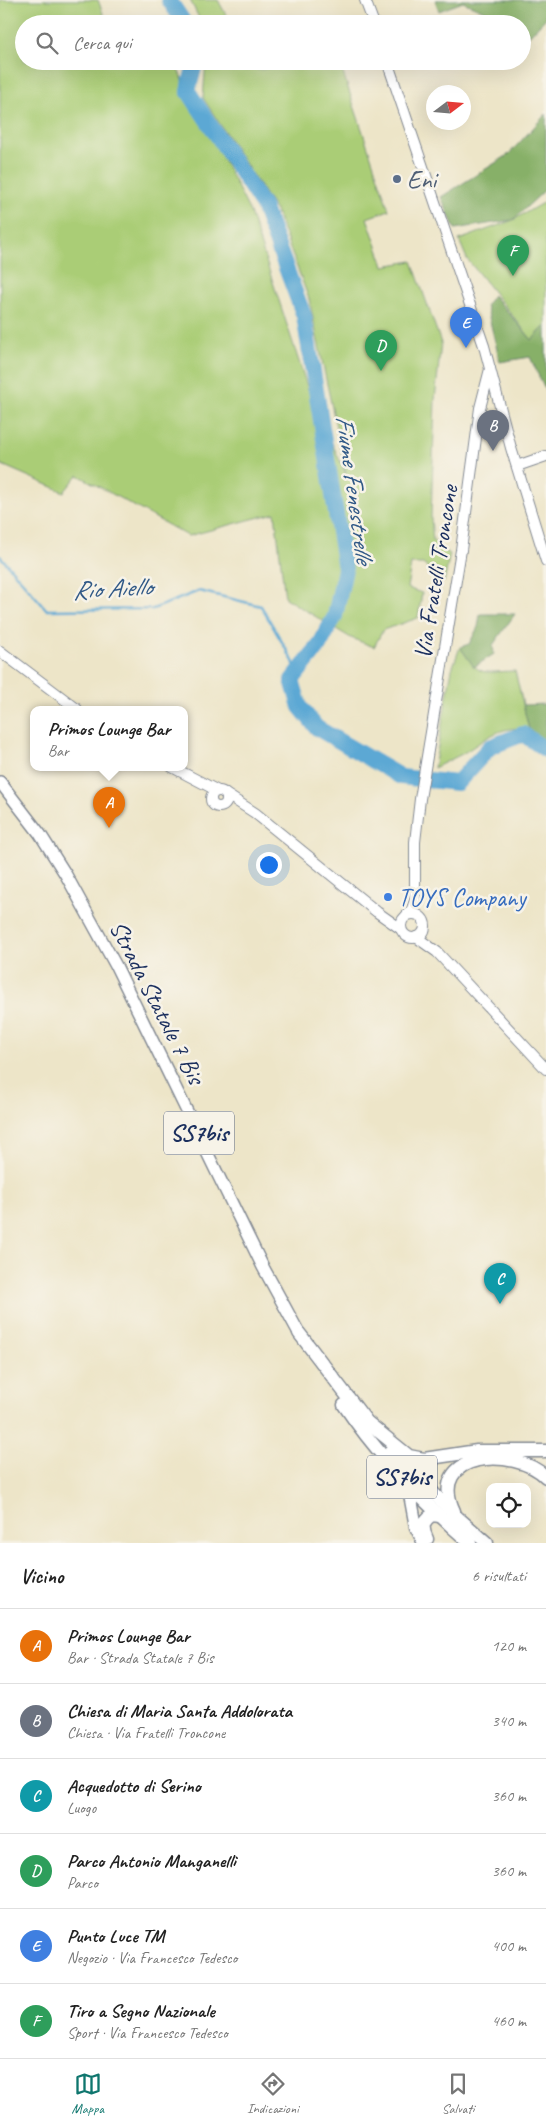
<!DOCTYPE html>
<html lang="it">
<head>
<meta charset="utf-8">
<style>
  :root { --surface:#fff; --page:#f2f2f2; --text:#222; --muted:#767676; --line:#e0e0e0; --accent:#0f766e }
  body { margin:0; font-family:Caveat,sans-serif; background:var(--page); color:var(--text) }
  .controls { position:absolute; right:15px; bottom:15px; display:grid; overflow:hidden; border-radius:10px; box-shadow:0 5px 20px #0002 }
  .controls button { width:45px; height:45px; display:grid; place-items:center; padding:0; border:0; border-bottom:1px solid var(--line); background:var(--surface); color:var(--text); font:25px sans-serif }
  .compass { position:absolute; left:426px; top:85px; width:45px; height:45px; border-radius:50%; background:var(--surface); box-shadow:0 5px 20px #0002; rotate:74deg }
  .you { position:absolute; left:268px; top:864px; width:18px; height:18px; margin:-12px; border:4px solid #fff; border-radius:50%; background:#1a73e8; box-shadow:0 0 0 8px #1a73e833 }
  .badge { display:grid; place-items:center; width:32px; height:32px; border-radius:50%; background:var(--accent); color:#fff; font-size:16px; font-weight:700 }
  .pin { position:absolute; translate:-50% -41px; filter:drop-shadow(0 1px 2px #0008) }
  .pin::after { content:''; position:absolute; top:26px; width:18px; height:15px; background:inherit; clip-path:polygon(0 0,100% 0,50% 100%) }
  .popup { position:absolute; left:30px; top:706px; width:158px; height:65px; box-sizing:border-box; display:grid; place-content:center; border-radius:10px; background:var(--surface); filter:drop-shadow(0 1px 4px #0005); font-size:16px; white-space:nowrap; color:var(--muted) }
  .popup b { font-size:19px; color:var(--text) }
  .popup::after { content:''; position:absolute; left:50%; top:100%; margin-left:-10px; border:10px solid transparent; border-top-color:var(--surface) }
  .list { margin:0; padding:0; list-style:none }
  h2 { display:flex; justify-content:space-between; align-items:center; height:65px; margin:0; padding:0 20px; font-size:21px }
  h2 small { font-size:16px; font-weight:400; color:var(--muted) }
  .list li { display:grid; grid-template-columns:32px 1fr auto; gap:15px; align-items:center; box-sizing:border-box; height:75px; padding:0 20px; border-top:1px solid var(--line) }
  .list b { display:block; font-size:19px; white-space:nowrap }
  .list p { margin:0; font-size:16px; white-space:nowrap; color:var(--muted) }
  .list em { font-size:16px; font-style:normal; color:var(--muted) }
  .icon { flex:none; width:28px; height:28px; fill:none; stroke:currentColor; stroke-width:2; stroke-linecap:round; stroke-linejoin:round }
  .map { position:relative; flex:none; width:546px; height:1543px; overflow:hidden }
  .search { position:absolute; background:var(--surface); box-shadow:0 5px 20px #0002; left:15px; right:15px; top:15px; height:55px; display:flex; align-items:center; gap:12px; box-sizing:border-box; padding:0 18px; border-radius:28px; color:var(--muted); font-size:19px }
  .sheet { height:515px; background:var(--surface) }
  nav { display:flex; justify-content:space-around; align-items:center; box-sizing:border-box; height:70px; border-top:1px solid var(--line); background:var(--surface); font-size:14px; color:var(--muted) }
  nav a { display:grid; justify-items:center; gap:2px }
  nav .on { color:var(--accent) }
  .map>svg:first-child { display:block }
</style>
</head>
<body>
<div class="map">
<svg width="546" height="1543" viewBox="0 0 546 1543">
  <rect width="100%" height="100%" fill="#f7f3e8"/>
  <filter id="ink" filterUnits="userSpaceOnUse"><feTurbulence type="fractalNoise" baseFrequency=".02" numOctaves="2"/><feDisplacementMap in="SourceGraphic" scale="10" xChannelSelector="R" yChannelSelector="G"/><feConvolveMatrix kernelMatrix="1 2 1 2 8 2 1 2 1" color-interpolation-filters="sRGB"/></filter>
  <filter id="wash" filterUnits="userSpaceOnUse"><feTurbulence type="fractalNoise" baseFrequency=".0096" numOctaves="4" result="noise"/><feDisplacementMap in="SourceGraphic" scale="20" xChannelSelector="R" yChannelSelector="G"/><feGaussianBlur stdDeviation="1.12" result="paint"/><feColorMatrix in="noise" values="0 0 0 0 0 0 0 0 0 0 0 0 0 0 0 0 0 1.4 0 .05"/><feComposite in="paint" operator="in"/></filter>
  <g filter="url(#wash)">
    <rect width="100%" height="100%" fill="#ede5c8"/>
    <g fill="#aacd76" stroke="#627e6a">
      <path d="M 0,0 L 98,0 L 107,24 L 24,24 L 24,61 L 168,61 L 176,66 L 250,212 L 309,392 L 346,474 L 309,299 L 276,211 L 203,98 L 206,61 L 253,61 L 258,70 L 308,61 L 339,61 L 389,210 L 367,218 L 384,266 L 412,261 L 441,343 L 435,400 L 431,518 L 433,541 L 450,554 L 444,582 L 423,564 L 411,564 L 407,588 L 422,593 L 418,618 L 383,630 L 374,647 L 351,638 L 285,598 L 275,513 L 188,536 L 78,475 L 64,492 L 0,464 Z"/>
      <path d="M 190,0 L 218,0 L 231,24 L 202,24 Z"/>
      <path d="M 546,201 L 546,325 L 532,340 L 467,259 L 459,240 L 513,220 Z"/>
      <path d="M 460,647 C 481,678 479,672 515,671 L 529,729 C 498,725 487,739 462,754 C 453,759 443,763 434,768 L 452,669 Z"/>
    </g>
    <g fill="#87b067" stroke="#517062">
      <path d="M 435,0 L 546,0 L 546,18 L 522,43 L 522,24 L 509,24 L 508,21 L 463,2 L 439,11 Z"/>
      <path d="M 546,114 L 546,189 L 513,220 L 455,229 L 441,197 L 508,155 Z"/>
      <path d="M 493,295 L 532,340 L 546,325 L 546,392 L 530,357 L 500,362 L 486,305 Z"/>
      <path d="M 480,614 L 515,614 L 493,645 L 494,654 L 474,667 L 460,647 L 469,644 L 478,627 Z"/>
      <path d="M 546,704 L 546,742 L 529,729 L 523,705 Z"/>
    </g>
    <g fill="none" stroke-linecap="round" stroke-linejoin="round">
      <path stroke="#5ba8d4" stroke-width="2.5" d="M 0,556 L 47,610 L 153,609 L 199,591 L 261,606 L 293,661 L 297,673"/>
      <g stroke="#5ba8d4" stroke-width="16">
        <path d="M 169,0 L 185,24"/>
        <path d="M 193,61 L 194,68 L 188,91 L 263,206 L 304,316 L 345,569 L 335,616 L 319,646 L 292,680 L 300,707 L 317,728 L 401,777 L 457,783 L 490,747 L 523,734 L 546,750"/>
      </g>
    </g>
  </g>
  <g filter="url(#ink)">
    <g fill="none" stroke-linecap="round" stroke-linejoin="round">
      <defs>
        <g id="secondary">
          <path d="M 365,0 L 374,24"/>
          <path d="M 387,61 L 484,346 L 511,448 L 546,561"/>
          <path d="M 517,466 L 546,456"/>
          <path d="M 0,651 L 77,709"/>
          <path d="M 172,767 L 218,791"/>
          <circle cx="219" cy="799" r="8"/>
          <path d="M 224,793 L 255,813 L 377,912 L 401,929"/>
          <circle cx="413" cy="926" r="12"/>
          <path d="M 406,916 L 412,909 L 415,900 L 415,842 L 420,799 L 461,550 L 480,408 L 490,369"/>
          <path d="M 416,937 L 437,952 L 546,1069"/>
        </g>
        <path id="primary" d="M 0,782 L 40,834 L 66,875 L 116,966 L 263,1267 L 299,1333"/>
        <g id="highway">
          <path d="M 299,1333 L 367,1422 L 409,1456 L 424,1459 L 477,1451 L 546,1451"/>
          <path d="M 344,1405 C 379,1457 423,1502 470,1543"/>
          <path d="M 391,1450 L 456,1516 L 487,1543"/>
          <path d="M 408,1484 L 416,1527 L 424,1543"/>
          <path d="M 454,1511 C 426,1452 514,1446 546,1477"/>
          <path d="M 427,1539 C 422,1529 422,1521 432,1515 L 440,1516"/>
        </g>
      </defs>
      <use href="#secondary" stroke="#848a93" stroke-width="12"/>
      <use href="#primary" stroke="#848a93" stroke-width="14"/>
      <use href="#highway" stroke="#848a93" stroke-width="15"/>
      <use href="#secondary" stroke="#fff" stroke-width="10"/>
      <use href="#primary" stroke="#fff" stroke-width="11"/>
      <use href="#highway" stroke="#fff" stroke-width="12"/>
    </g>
  </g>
  <circle fill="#5c6f8a" stroke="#f7f3e8" stroke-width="2" cx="397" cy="179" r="5"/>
  <circle fill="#3f7fe0" stroke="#f7f3e8" stroke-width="2" cx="388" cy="897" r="5"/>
  <g text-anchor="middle" stroke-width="5" stroke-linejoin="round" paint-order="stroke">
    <g fill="#f7f3e8" stroke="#5d6a87" stroke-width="1">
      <rect x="164" y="1111.5" width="70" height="43" rx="4"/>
      <rect x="367" y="1455.5" width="70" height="43" rx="4"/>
    </g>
    <g font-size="24" font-weight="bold" fill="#1b2f5e">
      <text x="199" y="1141">SS7bis</text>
      <text x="402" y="1485">SS7bis</text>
    </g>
    <g font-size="25" fill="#4e5e75" stroke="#f7f3e8" text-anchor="start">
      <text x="407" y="188">Eni</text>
    </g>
    <g font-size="25" fill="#1b2f5e" stroke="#f7f3e8">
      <text transform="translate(435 572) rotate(-81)" y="9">Via Fratelli Troncone</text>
      <text transform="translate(158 1002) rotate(63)" y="9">Strada Statale 7 Bis</text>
    </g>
    <g font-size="25" fill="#366cbe" stroke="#f7f3e8" text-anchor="start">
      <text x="398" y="906">TOYS Company</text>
    </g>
    <g font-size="26" font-style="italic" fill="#315987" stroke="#f7f3e8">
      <text transform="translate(355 489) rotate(82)" y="9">Fiume Fenestrelle</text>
      <text transform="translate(112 588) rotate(-3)" y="9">Rio Aiello</text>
    </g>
  </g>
</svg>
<div class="controls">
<button><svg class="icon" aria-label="locate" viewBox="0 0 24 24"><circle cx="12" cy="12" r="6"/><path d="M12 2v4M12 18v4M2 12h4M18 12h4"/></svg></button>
</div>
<svg class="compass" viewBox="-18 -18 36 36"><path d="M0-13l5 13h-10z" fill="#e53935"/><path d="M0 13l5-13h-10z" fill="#767676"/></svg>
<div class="you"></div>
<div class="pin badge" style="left:109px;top:828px;background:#e8710a">A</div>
<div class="popup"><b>Primos Lounge Bar</b>Bar</div>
<div class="pin badge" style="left:493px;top:451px;background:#6b7280">B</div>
<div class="pin badge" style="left:500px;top:1304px;background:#0f9aa8">C</div>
<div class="pin badge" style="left:381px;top:371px;background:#2e9e5b">D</div>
<div class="pin badge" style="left:466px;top:348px;background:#3f7fe0">E</div>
<div class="pin badge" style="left:513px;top:276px;background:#2e9e5b">F</div>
<div class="search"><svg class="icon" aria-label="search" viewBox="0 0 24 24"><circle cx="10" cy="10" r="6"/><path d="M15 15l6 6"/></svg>Cerca qui</div>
</div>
<section class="sheet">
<h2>Vicino<small>6 risultati</small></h2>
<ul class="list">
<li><span class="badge" style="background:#e8710a">A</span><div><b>Primos Lounge Bar</b><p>Bar · Strada Statale 7 Bis</p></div><em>120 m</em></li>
<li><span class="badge" style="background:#6b7280">B</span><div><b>Chiesa di Maria Santa Addolorata</b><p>Chiesa · Via Fratelli Troncone</p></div><em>340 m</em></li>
<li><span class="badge" style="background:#0f9aa8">C</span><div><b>Acquedotto di Serino</b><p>Luogo</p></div><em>360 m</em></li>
<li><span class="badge" style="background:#2e9e5b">D</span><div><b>Parco Antonio Manganelli</b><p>Parco</p></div><em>360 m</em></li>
<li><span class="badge" style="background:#3f7fe0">E</span><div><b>Punto Luce TM</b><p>Negozio · Via Francesco Tedesco</p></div><em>400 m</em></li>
<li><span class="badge" style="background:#2e9e5b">F</span><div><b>Tiro a Segno Nazionale</b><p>Sport · Via Francesco Tedesco</p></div><em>460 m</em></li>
</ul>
</section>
<nav>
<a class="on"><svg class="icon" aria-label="map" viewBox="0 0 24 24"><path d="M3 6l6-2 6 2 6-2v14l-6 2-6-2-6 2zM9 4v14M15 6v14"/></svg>Mappa</a>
<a><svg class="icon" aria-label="directions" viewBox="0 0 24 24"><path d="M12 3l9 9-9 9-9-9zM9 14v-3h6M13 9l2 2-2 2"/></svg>Indicazioni</a>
<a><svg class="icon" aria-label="saved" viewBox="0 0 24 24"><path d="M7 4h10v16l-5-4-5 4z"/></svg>Salvati</a>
</nav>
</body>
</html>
